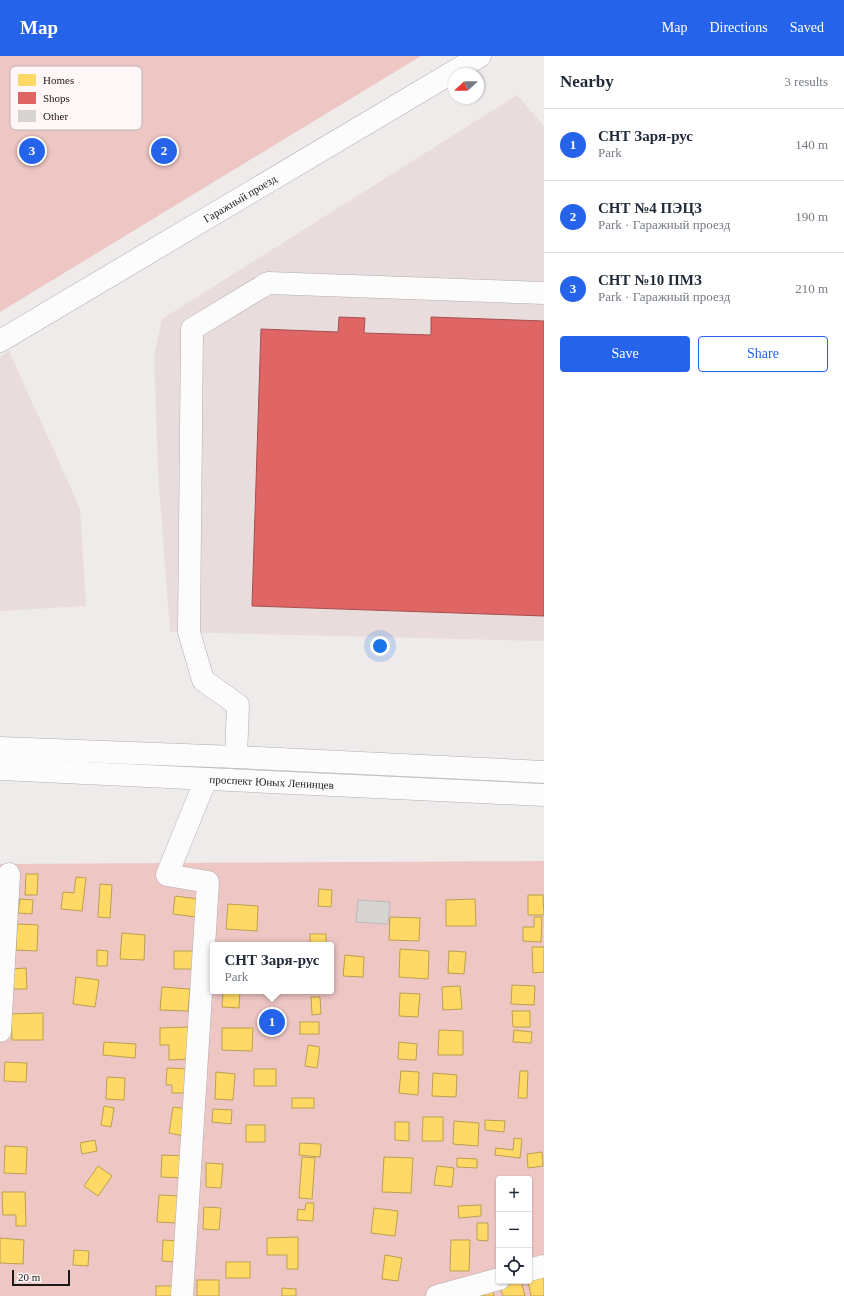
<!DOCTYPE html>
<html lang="en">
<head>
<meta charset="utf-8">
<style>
  :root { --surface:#fff; --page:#f6f6f7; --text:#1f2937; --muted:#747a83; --line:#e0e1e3; --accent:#2563eb }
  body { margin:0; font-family:Georgia,serif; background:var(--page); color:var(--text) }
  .controls { position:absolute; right:12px; bottom:12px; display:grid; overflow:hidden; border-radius:4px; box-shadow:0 1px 3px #0004 }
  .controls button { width:36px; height:36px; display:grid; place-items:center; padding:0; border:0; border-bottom:1px solid var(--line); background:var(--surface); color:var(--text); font:20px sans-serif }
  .compass { position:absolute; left:448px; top:12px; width:36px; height:36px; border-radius:50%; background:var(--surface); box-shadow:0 1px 3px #0004; rotate:248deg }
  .scale { position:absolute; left:12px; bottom:10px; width:58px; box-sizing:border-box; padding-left:4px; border:2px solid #1c1919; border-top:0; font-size:11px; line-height:14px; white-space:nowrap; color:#1c1919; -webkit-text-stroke:3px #fff7f7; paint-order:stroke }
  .you { position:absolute; left:380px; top:590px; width:14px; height:14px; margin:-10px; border:3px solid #fff; border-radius:50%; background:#1a73e8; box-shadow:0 0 0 6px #1a73e833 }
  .badge { display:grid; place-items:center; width:26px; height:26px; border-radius:50%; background:var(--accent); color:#fff; font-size:13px; font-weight:700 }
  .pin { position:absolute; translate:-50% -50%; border:2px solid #fff; box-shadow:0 1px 4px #0006 }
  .popup { position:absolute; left:210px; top:886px; width:124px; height:52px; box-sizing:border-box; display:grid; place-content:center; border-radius:4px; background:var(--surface); filter:drop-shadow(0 1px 3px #0005); font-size:13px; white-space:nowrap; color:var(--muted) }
  .popup b { font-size:15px; color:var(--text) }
  .popup::after { content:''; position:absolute; left:50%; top:100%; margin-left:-8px; border:8px solid transparent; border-top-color:var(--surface) }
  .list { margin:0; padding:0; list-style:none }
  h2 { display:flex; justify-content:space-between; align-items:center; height:52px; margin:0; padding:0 16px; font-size:17px }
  h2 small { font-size:13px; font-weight:400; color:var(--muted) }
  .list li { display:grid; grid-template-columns:26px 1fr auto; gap:12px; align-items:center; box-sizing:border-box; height:72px; padding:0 16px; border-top:1px solid var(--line) }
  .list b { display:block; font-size:15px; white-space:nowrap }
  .list p { margin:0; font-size:13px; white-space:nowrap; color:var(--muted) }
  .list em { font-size:13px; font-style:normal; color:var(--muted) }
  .actions { display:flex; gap:8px; padding:12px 16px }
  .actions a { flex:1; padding:9px 0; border:1px solid var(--accent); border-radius:4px; text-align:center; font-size:14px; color:var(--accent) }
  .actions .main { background:var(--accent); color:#fff }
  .icon { flex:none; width:22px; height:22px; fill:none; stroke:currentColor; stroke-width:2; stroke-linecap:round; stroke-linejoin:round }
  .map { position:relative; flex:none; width:544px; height:1240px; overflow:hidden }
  header { display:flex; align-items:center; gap:24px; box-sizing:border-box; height:56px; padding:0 20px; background:var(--accent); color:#fff }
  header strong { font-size:19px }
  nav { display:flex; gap:22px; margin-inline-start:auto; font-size:14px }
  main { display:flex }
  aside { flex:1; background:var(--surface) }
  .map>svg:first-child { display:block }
</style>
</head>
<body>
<header>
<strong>Map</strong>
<nav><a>Map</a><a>Directions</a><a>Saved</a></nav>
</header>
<main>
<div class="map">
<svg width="544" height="1240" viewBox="0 0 544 1240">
  <rect width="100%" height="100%" fill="#efebeb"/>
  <g fill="#e8dddc">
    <path d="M 517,39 L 544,70 L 544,585 L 170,576 L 158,417 L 154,299 L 162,263 Z"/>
    <path d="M 9,295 L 80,452 L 86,550 L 0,555 L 0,301 Z"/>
  </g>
  <g fill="#eec6c4" fill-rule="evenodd">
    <path d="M 0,0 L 421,0 L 0,256 Z"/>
    <path d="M 544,805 L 544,1240 L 0,1240 L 0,808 ZM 213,889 L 331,889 L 331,935 L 213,935 ZM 499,1123 L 529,1123 L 529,1225 L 499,1225 Z"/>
  </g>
  <g fill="#ffd966" stroke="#bb9f4f">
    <path d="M 26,818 L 38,818 L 37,839 L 25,839 Z"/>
    <path d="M 76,821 L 86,822 L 82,855 L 61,853 L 63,836 L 74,837 Z"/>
    <path d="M 100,828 L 112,829 L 110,862 L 98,861 Z"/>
    <path d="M 319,833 L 332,834 L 331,851 L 318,850 Z"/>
    <path d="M 528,839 L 543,839 L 544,859 L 528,859 Z"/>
    <path d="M 175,840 L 198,843 L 196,861 L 173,858 Z"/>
    <path d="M 20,843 L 33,844 L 32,858 L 18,857 Z"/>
    <path d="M 475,843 L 476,870 L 446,870 L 446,844 Z"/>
    <path d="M 228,848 L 258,850 L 257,875 L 226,873 Z"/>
    <path d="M 390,861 L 420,862 L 419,885 L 389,884 Z"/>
    <path d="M 534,861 L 542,861 L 541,886 L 523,885 L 523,871 L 534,871 Z"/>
    <path d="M 17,868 L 38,869 L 37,895 L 16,894 Z"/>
    <path d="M 122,877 L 145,879 L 144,904 L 120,903 Z"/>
    <rect x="310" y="878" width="16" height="11"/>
    <path d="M 532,891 L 544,891 L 544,916 L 533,917 Z"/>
    <path d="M 400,893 L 429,895 L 428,923 L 399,921 Z"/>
    <path d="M 97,894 L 108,895 L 107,910 L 97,910 Z"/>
    <rect x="174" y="895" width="22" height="18"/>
    <path d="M 449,895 L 466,896 L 464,918 L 448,917 Z"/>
    <path d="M 345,899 L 364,901 L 363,921 L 343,920 Z"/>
    <path d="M 26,912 L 27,933 L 12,933 L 12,913 Z"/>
    <path d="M 76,921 L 99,924 L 95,951 L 73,948 Z"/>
    <path d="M 512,929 L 535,930 L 534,949 L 511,948 Z"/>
    <path d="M 460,930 L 462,953 L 443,954 L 442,931 Z"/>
    <path d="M 162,931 L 190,933 L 188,955 L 160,954 Z"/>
    <path d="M 223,935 L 240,935 L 239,952 L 222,951 Z"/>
    <path d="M 400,937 L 420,938 L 418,961 L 399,960 Z"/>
    <path d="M 311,941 L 320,941 L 321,958 L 312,959 Z"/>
    <path d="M 512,955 L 530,955 L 530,971 L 513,971 Z"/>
    <path d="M 43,957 L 43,984 L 12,984 L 11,958 Z"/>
    <rect x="300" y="966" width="19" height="12"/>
    <path d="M 188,971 L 189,1003 L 169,1004 L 169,989 L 160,989 L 160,972 Z"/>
    <path d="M 222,972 L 253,972 L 252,995 L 222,994 Z"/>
    <path d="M 439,974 L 463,975 L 463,999 L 438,999 Z"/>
    <path d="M 514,974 L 532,976 L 531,987 L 513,986 Z"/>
    <path d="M 104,986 L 136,988 L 135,1002 L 103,999 Z"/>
    <path d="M 399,986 L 417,988 L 416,1004 L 398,1003 Z"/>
    <path d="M 308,989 L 320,991 L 317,1012 L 305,1010 Z"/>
    <path d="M 5,1006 L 27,1007 L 26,1026 L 4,1025 Z"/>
    <path d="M 167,1012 L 188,1013 L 188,1037 L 172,1037 L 172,1029 L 166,1029 Z"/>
    <rect x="254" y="1013" width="22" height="17"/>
    <path d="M 401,1015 L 419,1016 L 418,1039 L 399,1037 Z"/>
    <path d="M 520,1015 L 528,1015 L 527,1042 L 518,1042 Z"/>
    <path d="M 216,1016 L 235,1018 L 233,1044 L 215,1043 Z"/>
    <path d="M 433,1017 L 457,1019 L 456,1041 L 432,1040 Z"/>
    <path d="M 107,1021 L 125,1022 L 124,1044 L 106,1043 Z"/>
    <rect x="292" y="1042" width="22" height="10"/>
    <path d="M 104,1050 L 114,1052 L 111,1071 L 101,1069 Z"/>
    <path d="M 173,1051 L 188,1053 L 184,1080 L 169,1077 Z"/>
    <path d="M 213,1053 L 232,1054 L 231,1068 L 212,1066 Z"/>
    <path d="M 423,1061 L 443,1061 L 443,1085 L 422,1085 Z"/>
    <path d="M 485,1064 L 505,1065 L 504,1076 L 485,1074 Z"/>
    <path d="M 454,1065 L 479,1067 L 478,1090 L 453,1088 Z"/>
    <path d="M 395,1066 L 409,1066 L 409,1085 L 395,1084 Z"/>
    <rect x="246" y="1069" width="19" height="17"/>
    <path d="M 514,1082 L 522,1083 L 520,1102 L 495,1099 L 496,1092 L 513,1094 Z"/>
    <path d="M 95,1084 L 97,1095 L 82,1098 L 80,1087 Z"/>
    <path d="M 300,1087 L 321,1088 L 320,1101 L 299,1099 Z"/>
    <path d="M 5,1090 L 27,1091 L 26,1118 L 4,1117 Z"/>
    <path d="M 542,1096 L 543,1110 L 528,1112 L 527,1098 Z"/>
    <path d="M 162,1099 L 184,1100 L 183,1122 L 161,1121 Z"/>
    <path d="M 302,1101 L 315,1102 L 312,1143 L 299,1142 Z"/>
    <path d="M 384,1101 L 413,1102 L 411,1137 L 382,1136 Z"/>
    <path d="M 457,1102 L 477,1103 L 477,1112 L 457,1111 Z"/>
    <path d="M 206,1107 L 223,1108 L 221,1132 L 206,1131 Z"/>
    <path d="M 98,1110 L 112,1120 L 98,1140 L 84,1130 Z"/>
    <path d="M 437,1110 L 454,1112 L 452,1131 L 434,1129 Z"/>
    <path d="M 2,1136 L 25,1136 L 26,1170 L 16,1170 L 16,1159 L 3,1159 Z"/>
    <path d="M 159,1139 L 180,1140 L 177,1167 L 157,1166 Z"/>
    <path d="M 306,1147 L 314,1147 L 313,1165 L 297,1164 L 298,1153 L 305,1154 Z"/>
    <path d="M 481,1149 L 481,1160 L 459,1162 L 458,1150 Z"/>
    <path d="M 204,1151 L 221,1152 L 219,1174 L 203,1173 Z"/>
    <path d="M 374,1152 L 398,1155 L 395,1180 L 371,1177 Z"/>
    <path d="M 477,1167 L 488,1167 L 488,1185 L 477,1184 Z"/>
    <path d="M 298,1181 L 298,1213 L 287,1213 L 287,1199 L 267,1199 L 267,1182 Z"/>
    <path d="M 0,1182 L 24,1184 L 23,1208 L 0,1207 Z"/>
    <path d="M 163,1184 L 179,1185 L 178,1206 L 162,1205 Z"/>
    <path d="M 451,1184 L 470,1184 L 469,1215 L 450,1215 Z"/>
    <path d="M 74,1194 L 89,1195 L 88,1210 L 73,1209 Z"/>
    <path d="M 385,1199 L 402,1202 L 398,1225 L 382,1223 Z"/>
    <rect x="226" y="1206" width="24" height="16"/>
    <path d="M 544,1221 L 544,1240 L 531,1240 L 528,1225 Z"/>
    <rect x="197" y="1224" width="22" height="16"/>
    <path d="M 521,1225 L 525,1240 L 503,1240 L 500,1230 Z"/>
    <path d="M 156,1230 L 172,1230 L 173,1240 L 156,1240 Z"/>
    <path d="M 491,1230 L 494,1240 L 474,1240 Z"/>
    <path d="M 282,1232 L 296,1233 L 296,1240 L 282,1240 Z"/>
  </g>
  <path fill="#e06666" stroke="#a54f4f" d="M 339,261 L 365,262 L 364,277 L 431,279 L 431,261 L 544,265 L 544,560 L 252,550 L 261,273 L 338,276 Z"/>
  <path fill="#d7d4d4" stroke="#bcb8b8" d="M 358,844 L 390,846 L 388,868 L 356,866 Z"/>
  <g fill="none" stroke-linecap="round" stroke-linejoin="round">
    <defs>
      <g id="minor">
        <path id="s1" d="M 0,285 L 480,0"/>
        <path d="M 236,701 L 238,649 L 203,624 L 189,576 L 192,273 L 268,227 L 544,237"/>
        <path d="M 0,975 L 9,818"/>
        <path d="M 529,1214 L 544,1210"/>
        <path d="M 182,1240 L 208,826 L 167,819 L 206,723"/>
        <path d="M 437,1240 L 499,1223"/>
      </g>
      <g id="major">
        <path d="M 0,692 L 236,701 L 544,716"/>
        <path id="s2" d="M 0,713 L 544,739"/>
      </g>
    </defs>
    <use href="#minor" stroke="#b0adac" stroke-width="23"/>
    <use href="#major" stroke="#b0adac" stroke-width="23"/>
    <use href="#minor" stroke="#fdfcfc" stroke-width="22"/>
    <use href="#major" stroke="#fdfcfc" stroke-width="22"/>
  </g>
  <g text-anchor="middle" stroke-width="4" stroke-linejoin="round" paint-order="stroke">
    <g font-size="11" fill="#1c1919" stroke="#fff7f7">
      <text dy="4" stroke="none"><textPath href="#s1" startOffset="279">Гаражный проезд</textPath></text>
      <text dy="4" stroke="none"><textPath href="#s2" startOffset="272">проспект Юных Ленинцев</textPath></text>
    </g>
  </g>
  <rect x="10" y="10" width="132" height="64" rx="6" fill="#fff7f7" stroke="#bbb4b4" stroke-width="1"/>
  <rect x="18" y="18" width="18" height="12" fill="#ffd966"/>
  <rect x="18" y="36" width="18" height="12" fill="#e06666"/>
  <rect x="18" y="54" width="18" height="12" fill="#d7d4d4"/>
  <g font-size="11" fill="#1c1919">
    <text x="43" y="28">Homes</text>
    <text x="43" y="46">Shops</text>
    <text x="43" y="64">Other</text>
  </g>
</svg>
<div class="controls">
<button>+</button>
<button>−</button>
<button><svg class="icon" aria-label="locate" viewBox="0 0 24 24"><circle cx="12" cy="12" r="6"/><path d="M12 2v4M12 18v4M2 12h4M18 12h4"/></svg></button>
</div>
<svg class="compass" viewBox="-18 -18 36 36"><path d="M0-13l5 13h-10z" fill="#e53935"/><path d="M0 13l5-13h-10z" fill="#747a83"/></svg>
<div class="scale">20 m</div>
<div class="you"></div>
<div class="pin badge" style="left:272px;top:966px">1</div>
<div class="popup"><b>СНТ Заря-рус</b>Park</div>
<div class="pin badge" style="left:164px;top:95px">2</div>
<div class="pin badge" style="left:32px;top:95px">3</div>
</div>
<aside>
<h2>Nearby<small>3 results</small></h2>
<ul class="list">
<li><span class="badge">1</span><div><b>СНТ Заря-рус</b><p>Park</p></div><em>140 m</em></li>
<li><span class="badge">2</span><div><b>СНТ №4 ПЭЦЗ</b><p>Park · Гаражный проезд</p></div><em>190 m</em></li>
<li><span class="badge">3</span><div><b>СНТ №10 ПМЗ</b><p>Park · Гаражный проезд</p></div><em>210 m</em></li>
</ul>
<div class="actions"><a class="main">Save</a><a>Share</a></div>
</aside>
</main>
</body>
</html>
